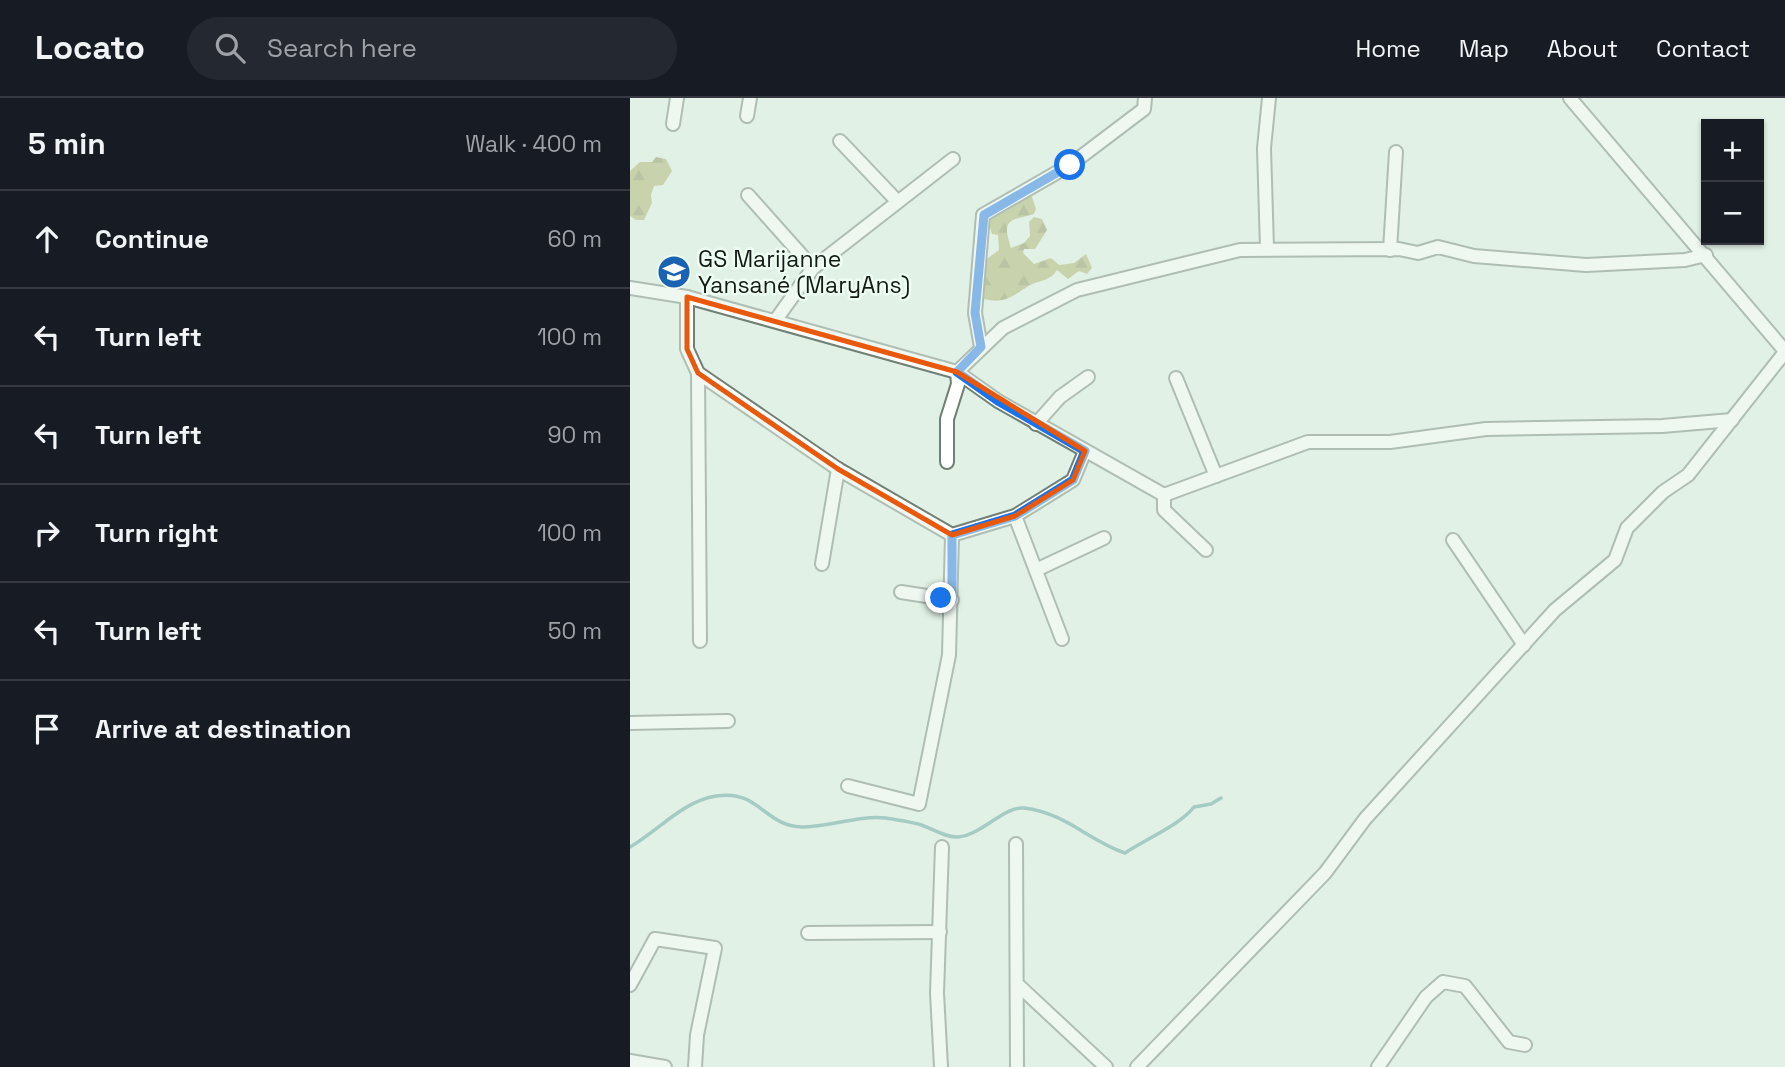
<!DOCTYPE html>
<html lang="en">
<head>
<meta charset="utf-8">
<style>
  :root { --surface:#171b24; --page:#242831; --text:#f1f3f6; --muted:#9ea1a6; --line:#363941 }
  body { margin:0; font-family:"Space Grotesk",sans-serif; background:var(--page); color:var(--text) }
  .controls { position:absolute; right:21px; top:21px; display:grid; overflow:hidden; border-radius:0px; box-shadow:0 2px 5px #0004 }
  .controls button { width:63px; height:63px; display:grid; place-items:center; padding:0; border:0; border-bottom:2px solid var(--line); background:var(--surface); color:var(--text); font:35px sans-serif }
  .stop { position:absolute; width:21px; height:21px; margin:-16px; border:5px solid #1a73e8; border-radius:50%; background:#fff }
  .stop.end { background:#1a73e8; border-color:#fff; box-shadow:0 2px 7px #0008 }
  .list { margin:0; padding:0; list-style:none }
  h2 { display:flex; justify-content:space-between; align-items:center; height:91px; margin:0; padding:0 28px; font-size:30px }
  h2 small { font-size:23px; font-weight:400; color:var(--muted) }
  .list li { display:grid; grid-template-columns:46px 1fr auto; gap:21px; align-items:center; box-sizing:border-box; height:98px; padding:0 28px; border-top:2px solid var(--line) }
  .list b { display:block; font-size:26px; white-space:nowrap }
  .list em { font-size:23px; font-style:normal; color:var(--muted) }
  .icon { flex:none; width:38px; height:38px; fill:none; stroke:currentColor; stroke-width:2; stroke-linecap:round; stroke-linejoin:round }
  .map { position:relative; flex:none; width:1155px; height:969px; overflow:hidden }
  header { display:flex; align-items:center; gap:42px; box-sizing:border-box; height:98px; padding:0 35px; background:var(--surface); border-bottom:2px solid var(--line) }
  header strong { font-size:33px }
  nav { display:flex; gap:38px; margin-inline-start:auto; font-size:24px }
  .search { width:490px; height:63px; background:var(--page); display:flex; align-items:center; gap:18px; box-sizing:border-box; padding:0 24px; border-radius:38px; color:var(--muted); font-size:26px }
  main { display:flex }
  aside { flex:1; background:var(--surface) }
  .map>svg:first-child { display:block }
</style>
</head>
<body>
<header>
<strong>Locato</strong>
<div class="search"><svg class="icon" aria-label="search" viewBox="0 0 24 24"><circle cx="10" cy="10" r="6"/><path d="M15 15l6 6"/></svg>Search here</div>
<nav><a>Home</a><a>Map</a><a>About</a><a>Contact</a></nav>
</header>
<main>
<aside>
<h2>5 min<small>Walk · 400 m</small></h2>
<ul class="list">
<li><svg class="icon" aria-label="ahead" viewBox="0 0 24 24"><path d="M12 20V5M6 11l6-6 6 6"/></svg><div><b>Continue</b></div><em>60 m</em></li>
<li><svg class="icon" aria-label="left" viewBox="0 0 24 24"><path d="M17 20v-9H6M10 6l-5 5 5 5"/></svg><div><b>Turn left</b></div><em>100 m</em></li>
<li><svg class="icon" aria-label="left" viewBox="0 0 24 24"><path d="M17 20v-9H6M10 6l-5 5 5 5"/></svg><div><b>Turn left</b></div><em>90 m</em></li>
<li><svg class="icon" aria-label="right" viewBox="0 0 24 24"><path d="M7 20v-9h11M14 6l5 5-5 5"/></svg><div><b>Turn right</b></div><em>100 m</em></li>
<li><svg class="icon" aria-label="left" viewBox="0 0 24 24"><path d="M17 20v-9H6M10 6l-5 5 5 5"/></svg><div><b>Turn left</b></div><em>50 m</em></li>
<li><svg class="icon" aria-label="arrive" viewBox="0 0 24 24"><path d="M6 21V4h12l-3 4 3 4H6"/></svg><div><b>Arrive at destination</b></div></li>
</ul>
</aside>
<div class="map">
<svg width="1155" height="969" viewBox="0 0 1155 969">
  <defs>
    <pattern id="forest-firs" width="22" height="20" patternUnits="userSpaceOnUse" patternTransform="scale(1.75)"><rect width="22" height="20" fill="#a9b069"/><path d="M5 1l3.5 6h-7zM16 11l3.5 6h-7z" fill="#888e55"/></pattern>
  </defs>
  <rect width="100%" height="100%" fill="#e1f1e5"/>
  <g fill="url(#forest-firs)">
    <path d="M 26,59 L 36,61 L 42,73 L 33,87 L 24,88 L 21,97 L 22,105 L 14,122 L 6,122 L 0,118 L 0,73 L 10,64 L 22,64 Z"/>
    <path d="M 395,96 L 402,99 L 406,111 L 404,116 C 380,123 371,120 381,150 L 394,145 L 400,138 L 399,124 L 404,119 L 412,121 L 417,132 L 405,151 L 394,151 L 393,155 L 404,166 L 421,160 L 429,167 L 444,165 L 456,156 L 462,170 L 457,176 L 449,173 L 438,181 L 427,172 C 420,184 407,182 397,189 C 381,199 374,206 354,201 L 351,194 L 354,163 L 369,152 L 368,137 L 362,136 L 359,126 L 364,114 Z"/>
  </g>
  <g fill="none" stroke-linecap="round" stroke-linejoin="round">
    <path stroke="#59a19e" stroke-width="3.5" d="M 0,749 C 28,733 53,703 86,698 C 129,691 134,728 172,729 C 200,729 228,717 256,720 C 266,722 278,723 288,726 C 300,729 315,740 328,739 C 352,737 374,708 394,710 C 436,715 459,743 495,755 C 516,741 550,727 564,709 L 581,706 L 591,700"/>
    <defs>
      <g id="minor">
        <path d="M 940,0 L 1155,253"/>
        <path d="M 117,18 L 120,0"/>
        <path d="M 43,26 L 47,0"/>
        <path d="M 210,43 L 267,103"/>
        <path d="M 118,97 L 183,170"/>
        <path d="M 637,150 L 634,50 L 639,0"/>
        <path d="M 760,152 L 766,54"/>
        <path d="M 0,190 L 57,199 L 327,274 L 368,303 L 534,397 L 678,344 L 760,344 L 856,331 L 1032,328 L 1102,322"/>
        <path d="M 57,199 L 57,251 L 68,275 L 208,371 L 322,437 L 385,418 L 443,382 L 455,353"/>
        <path d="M 145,223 L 183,170 L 323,61"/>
        <path d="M 351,249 L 345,215 L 353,117 L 440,67 L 514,11 L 515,0"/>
        <path d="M 68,275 L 70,543"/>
        <path d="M 546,280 L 586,378"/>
        <path d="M 406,326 L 430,299 L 458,279"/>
        <path d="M 317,364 L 317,321 L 328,286 L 327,274 L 373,230 L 447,192 L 610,152 L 769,151 L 788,155 L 808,149 L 844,158 L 956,167 L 1055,162 L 1076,157"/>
        <path d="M 534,397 L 534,412 L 576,452"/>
        <path d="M 385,418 L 432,541"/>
        <path d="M 823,442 L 894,547"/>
        <path d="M 192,466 L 208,371"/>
        <path d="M 406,472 L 474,440"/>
        <path d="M 271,494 L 322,502"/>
        <path d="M 0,625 L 98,623"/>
        <path d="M 218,688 L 289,706 L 319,557 L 322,437"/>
        <path d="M 386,746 L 387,969"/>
        <path d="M 178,835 L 310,834"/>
        <path d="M 387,886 L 476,969"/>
        <path d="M 0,887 L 25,841 L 85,850 L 67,937 L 65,969"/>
        <path d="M 0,963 L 35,969"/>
        <path d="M 311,969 L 307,895 L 312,749"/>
        <path d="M 507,969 L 695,775 L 735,721 L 925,512 L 985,462 L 997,430 L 1033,394 L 1058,377 L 1155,254"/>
        <path d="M 748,969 L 796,899 L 813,884 L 835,888 L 879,944 L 895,947"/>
      </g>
    </defs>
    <use href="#minor" stroke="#718075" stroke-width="16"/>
    <use href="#minor" stroke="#fff" stroke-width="12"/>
  </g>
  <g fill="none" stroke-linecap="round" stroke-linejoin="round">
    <path stroke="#1a73e8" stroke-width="9" d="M 311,500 L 322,502 L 322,437 L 385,418 L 443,382 L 455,353 L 368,303 L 327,274 L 351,249 L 345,215 L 354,117 L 440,67"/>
  </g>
  <path d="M0 0H1155V969H0ZM 57,199 L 327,274 L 455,353 L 443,382 L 385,418 L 322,437 L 208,371 L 68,275 L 57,251 Z" fill="#e1f1e5" fill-opacity=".55" fill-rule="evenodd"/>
  <path fill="none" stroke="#e8590c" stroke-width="5" stroke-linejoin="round" d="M 57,199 L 327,274 L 455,353 L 443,382 L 385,418 L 322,437 L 208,371 L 68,275 L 57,251 Z"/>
  <defs>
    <symbol id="school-disc" viewBox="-11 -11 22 22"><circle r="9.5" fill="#1963b2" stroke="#eefef2"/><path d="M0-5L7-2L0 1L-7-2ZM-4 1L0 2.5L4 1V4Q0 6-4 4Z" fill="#fff"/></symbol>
  </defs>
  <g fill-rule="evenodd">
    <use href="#school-disc" x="25" y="155" width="38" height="38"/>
  </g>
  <g text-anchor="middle" stroke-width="5" stroke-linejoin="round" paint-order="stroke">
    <g font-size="23" fill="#141a16" stroke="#eefef2" text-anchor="start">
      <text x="68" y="169">GS Marijanne<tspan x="68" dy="26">Yansané (MaryAns)</tspan></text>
    </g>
  </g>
</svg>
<div class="controls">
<button>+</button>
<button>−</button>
</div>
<div class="stop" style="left:440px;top:67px"></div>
<div class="stop end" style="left:311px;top:500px"></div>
</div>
</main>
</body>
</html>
